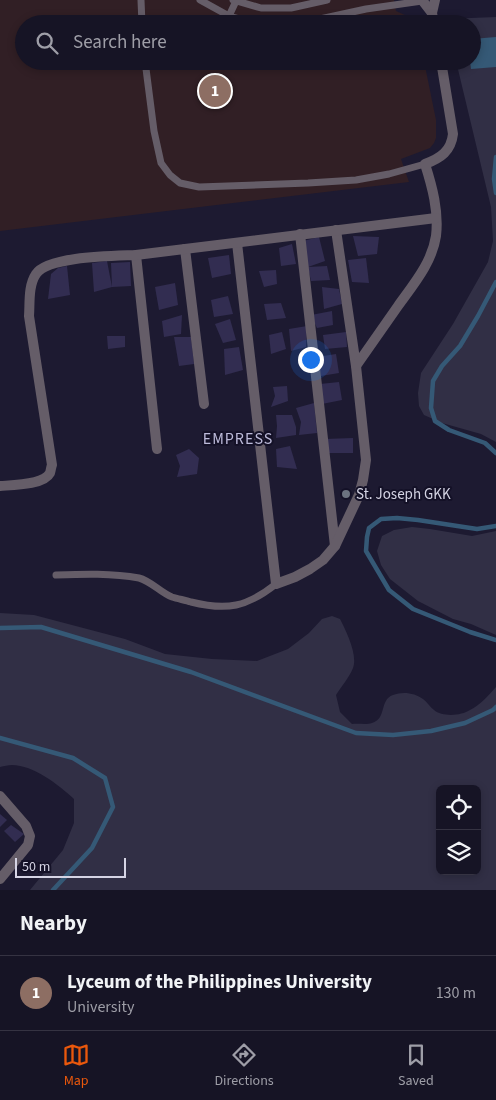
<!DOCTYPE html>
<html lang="en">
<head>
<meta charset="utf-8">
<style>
  :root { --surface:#161425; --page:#232132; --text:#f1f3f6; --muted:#9e9ea7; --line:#353342; --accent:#ea580c }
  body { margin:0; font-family:"Source Sans 3",sans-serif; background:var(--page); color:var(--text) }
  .controls { position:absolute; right:15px; bottom:15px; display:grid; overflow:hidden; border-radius:8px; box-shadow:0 2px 8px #0003 }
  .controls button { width:45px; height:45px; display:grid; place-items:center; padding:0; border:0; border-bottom:1px solid var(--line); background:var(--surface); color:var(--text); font:25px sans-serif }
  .scale { position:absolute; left:15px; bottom:12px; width:111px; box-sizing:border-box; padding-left:5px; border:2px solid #d5d4e4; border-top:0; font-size:14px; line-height:18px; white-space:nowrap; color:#d5d4e4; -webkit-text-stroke:4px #141127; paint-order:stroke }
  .you { position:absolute; left:310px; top:359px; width:18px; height:18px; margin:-12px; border:4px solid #fff; border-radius:50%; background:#1a73e8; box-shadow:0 0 0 8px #1a73e833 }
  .badge { display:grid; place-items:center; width:32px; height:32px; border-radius:50%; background:var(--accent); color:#fff; font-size:16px; font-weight:700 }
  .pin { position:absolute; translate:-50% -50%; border:2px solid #fff; box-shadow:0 1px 5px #0006 }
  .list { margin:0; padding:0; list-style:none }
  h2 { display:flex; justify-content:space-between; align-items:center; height:65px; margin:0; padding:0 20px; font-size:21px }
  h2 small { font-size:16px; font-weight:400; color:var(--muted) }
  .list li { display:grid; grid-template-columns:32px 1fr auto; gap:15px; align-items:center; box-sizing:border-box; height:75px; padding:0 20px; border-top:1px solid var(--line) }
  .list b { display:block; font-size:19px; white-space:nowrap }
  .list p { margin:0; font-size:16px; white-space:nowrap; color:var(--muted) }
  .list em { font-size:16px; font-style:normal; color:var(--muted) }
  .icon { flex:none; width:28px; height:28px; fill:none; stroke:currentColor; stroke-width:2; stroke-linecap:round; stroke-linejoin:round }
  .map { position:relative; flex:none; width:496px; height:890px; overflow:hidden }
  .search { position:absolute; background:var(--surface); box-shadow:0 2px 8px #0003; left:15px; right:15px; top:15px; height:55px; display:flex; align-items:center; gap:12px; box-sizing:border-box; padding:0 18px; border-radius:28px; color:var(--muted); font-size:19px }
  .sheet { height:140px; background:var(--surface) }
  nav { display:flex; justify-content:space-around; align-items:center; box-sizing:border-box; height:70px; border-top:1px solid var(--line); background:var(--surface); font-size:14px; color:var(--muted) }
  nav a { display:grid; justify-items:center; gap:2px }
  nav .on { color:var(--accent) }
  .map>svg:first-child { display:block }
</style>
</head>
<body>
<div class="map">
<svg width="496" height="890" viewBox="0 0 496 890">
  <rect width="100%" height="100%" fill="#1d1a31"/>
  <path fill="#311f25" d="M 0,0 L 394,0 L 396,11 L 416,20 L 417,24 L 24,24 L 24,61 L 424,61 L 436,120 L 436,138 L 434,143 L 430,148 L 401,159 L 409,182 L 0,231 Z"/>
  <g fill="#312f45" fill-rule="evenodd">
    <path d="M 496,17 L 496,442 L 481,434 L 442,423 L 424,415 L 419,406 L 418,393 L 421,373 L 453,324 L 488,262 L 493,241 L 491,207 L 456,61 L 472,61 L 472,24 L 447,24 L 446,19 Z"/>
    <path d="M 412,527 L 430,529 L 472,536 L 496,531 L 496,635 L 471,624 L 453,619 L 418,601 L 390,579 L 381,565 L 377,551 L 382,536 L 394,530 Z"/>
    <path d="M 0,613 L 34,615 L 125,639 L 165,654 L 212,659 L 257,661 L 288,649 L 309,633 L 322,619 L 332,616 L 340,619 C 346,631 358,655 353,668 C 349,678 341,687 336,695 L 340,712 L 352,724 C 358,723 366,725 372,723 C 387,719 379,700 393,695 C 403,691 415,693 423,699 C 427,702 430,707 434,710 C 442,717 461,716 470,710 C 480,705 489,695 496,687 L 496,890 L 30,890 L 63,850 L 74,823 L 74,799 C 59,785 33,765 12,765 C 8,765 4,766 0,767 ZM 440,789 L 477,789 L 477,871 L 440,871 Z"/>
  </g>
  <path fill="#355976" d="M 496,37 L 496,67 L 471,69 L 470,61 L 472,61 L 472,39 Z"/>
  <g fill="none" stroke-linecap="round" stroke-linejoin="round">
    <g stroke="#355976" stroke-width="4.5">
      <path d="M 496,157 L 494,179 L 496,193"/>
      <path d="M 496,282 L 478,316 L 460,346 L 442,366 L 433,381 L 431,408 L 435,421 L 449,430 L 485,443 L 496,453"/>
      <path d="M 496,526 L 477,529 L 418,520 L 397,518 L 381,519 L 369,528 L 367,537 L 366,551 L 389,590 L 413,609 L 470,632 L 496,640"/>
      <path d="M 0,628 L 41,627 L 191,672 L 356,733 L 393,735 L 431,731 L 465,723 L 493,710 L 496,707"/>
      <path d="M 0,738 L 73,758 L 105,778 L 113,807 L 92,848 L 53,890"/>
    </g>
  </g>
  <g fill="#322d51">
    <path d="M 353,236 L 379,237 L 377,254 L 358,256 Z"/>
    <path d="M 319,237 L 325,261 L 308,267 L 327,266 L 330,280 L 311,281 L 308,267 L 303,241 Z"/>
    <path d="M 292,244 L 296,264 L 281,266 L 279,248 Z"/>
    <path d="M 229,255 L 231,274 L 212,278 L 208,258 Z"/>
    <path d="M 366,258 L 369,283 L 352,282 L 348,260 Z"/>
    <path d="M 107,261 L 112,287 L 111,263 L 130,262 L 131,286 L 112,287 L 94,292 L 92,263 Z"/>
    <path d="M 67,266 L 70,295 L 48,299 L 51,274 L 58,268 Z"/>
    <path d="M 276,270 L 277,284 L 264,287 L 259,271 Z"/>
    <path d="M 175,283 L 178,305 L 159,310 L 155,287 Z"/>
    <path d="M 322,287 L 339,289 L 342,304 L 324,309 Z"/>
    <path d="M 228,296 L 233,314 L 214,317 L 211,300 Z"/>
    <path d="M 281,303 L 286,318 L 267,320 L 264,304 Z"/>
    <path d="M 332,311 L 333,325 L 317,328 L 311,315 Z"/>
    <path d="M 182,315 L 181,334 L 164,337 L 162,321 Z"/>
    <path d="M 230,319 L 236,340 L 223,343 L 215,324 Z"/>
    <path d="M 307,326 L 306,347 L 291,351 L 289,329 Z"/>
    <path d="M 282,332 L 286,349 L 271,354 L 269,335 Z"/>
    <path d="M 346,332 L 347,347 L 325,349 L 323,335 Z"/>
    <path d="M 107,336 L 125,336 L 125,347 L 108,349 Z"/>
    <path d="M 174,337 L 191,337 L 194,364 L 179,366 Z"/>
    <path d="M 239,347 L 243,370 L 225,375 L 224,349 Z"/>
    <path d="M 336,354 L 339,373 L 321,376 L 317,357 Z"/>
    <path d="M 339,382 L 342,400 L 322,404 L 320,384 Z"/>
    <path d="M 287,386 L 288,401 L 271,407 L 275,396 L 273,387 Z"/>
    <path d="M 314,403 L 317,433 L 299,435 L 301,422 L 296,408 Z"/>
    <path d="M 276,415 L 292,415 L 296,427 L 296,435 L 276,438 L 277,426 Z"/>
    <path d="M 353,438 L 353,453 L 326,453 L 325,439 Z"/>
    <path d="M 290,446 L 297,469 L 277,467 L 276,449 Z"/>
    <path d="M 189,449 L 199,458 L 197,474 L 177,477 L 180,466 L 176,455 Z"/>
    <path d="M 0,814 L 7,820 L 0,827 Z"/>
    <path d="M 11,825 L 24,834 L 15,842 L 4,831 Z"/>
  </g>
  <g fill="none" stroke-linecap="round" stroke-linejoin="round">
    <g stroke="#655d68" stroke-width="7">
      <path d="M 141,0 L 142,24"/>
      <path d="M 200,0 L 229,16 L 257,24"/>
      <path d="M 233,0 L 261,8 L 291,8 L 327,0"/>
      <path d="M 229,16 L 236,1"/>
      <path d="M 297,24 L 366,9 L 422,1"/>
      <path d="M 145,61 L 154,131 L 161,163 L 170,175 L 180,183 L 199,187 L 308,183 L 356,180 L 389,174 L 425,164"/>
      <path d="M 56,575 C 83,574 112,573 139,578 C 151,581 161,593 172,597 C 178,599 185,600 191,602 C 227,611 247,607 276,584"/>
    </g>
    <g stroke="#655d68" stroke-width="10">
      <path d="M 422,0 L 432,13"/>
      <path d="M 434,24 L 432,13 L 435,0"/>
      <path d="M 300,234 L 335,546"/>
      <path d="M 237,243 L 276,584 L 295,577 L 310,569 L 323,560 L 335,546 L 359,495 L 363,480 L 366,460 L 356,366 L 336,230"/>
      <path d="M 185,249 L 204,404"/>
      <path d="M 136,255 L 157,449"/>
      <path d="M 356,366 C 370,346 384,326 398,306 C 413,285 432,263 436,236 C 439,211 432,186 425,164 C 441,158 451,151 453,134 L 441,61"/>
      <path d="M 0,486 C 13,485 44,485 50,473 C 51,470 51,467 52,465 L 29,316 C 30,303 28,286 36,274 C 48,256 114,256 136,255 L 436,218"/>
      <path d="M 0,796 L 26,826 L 30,836 L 28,845 L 0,879"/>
    </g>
  </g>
  <circle fill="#6b7280" stroke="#141127" stroke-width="2" cx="346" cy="494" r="5"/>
  <g text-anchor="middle" stroke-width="4" stroke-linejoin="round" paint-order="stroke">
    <g font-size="15" fill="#d5d4e4" stroke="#141127" text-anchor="start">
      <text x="356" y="499">St. Joseph GKK</text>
    </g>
    <g font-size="16" letter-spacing="1" fill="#bdbbda" stroke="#141127">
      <text x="238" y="444">EMPRESS</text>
    </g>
  </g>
</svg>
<div class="controls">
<button><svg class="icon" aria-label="locate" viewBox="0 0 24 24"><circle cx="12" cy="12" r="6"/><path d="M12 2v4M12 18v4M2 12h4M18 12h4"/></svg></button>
<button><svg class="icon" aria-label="layers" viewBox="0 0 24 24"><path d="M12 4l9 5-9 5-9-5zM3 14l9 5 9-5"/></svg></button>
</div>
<div class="scale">50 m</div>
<div class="you"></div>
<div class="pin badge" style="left:215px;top:91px;background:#8d6e63">1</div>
<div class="search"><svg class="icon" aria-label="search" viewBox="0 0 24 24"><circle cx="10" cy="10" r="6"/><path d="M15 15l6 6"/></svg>Search here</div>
</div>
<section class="sheet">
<h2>Nearby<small></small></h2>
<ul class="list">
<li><span class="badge" style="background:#8d6e63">1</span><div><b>Lyceum of the Philippines University</b><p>University</p></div><em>130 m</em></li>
</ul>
</section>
<nav>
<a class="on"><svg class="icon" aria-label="map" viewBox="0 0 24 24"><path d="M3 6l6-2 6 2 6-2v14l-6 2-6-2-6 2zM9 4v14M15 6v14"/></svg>Map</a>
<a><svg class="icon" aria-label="directions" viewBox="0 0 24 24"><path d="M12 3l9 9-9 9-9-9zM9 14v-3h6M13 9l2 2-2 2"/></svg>Directions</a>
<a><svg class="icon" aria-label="saved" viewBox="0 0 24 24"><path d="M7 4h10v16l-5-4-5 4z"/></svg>Saved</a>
</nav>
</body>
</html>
